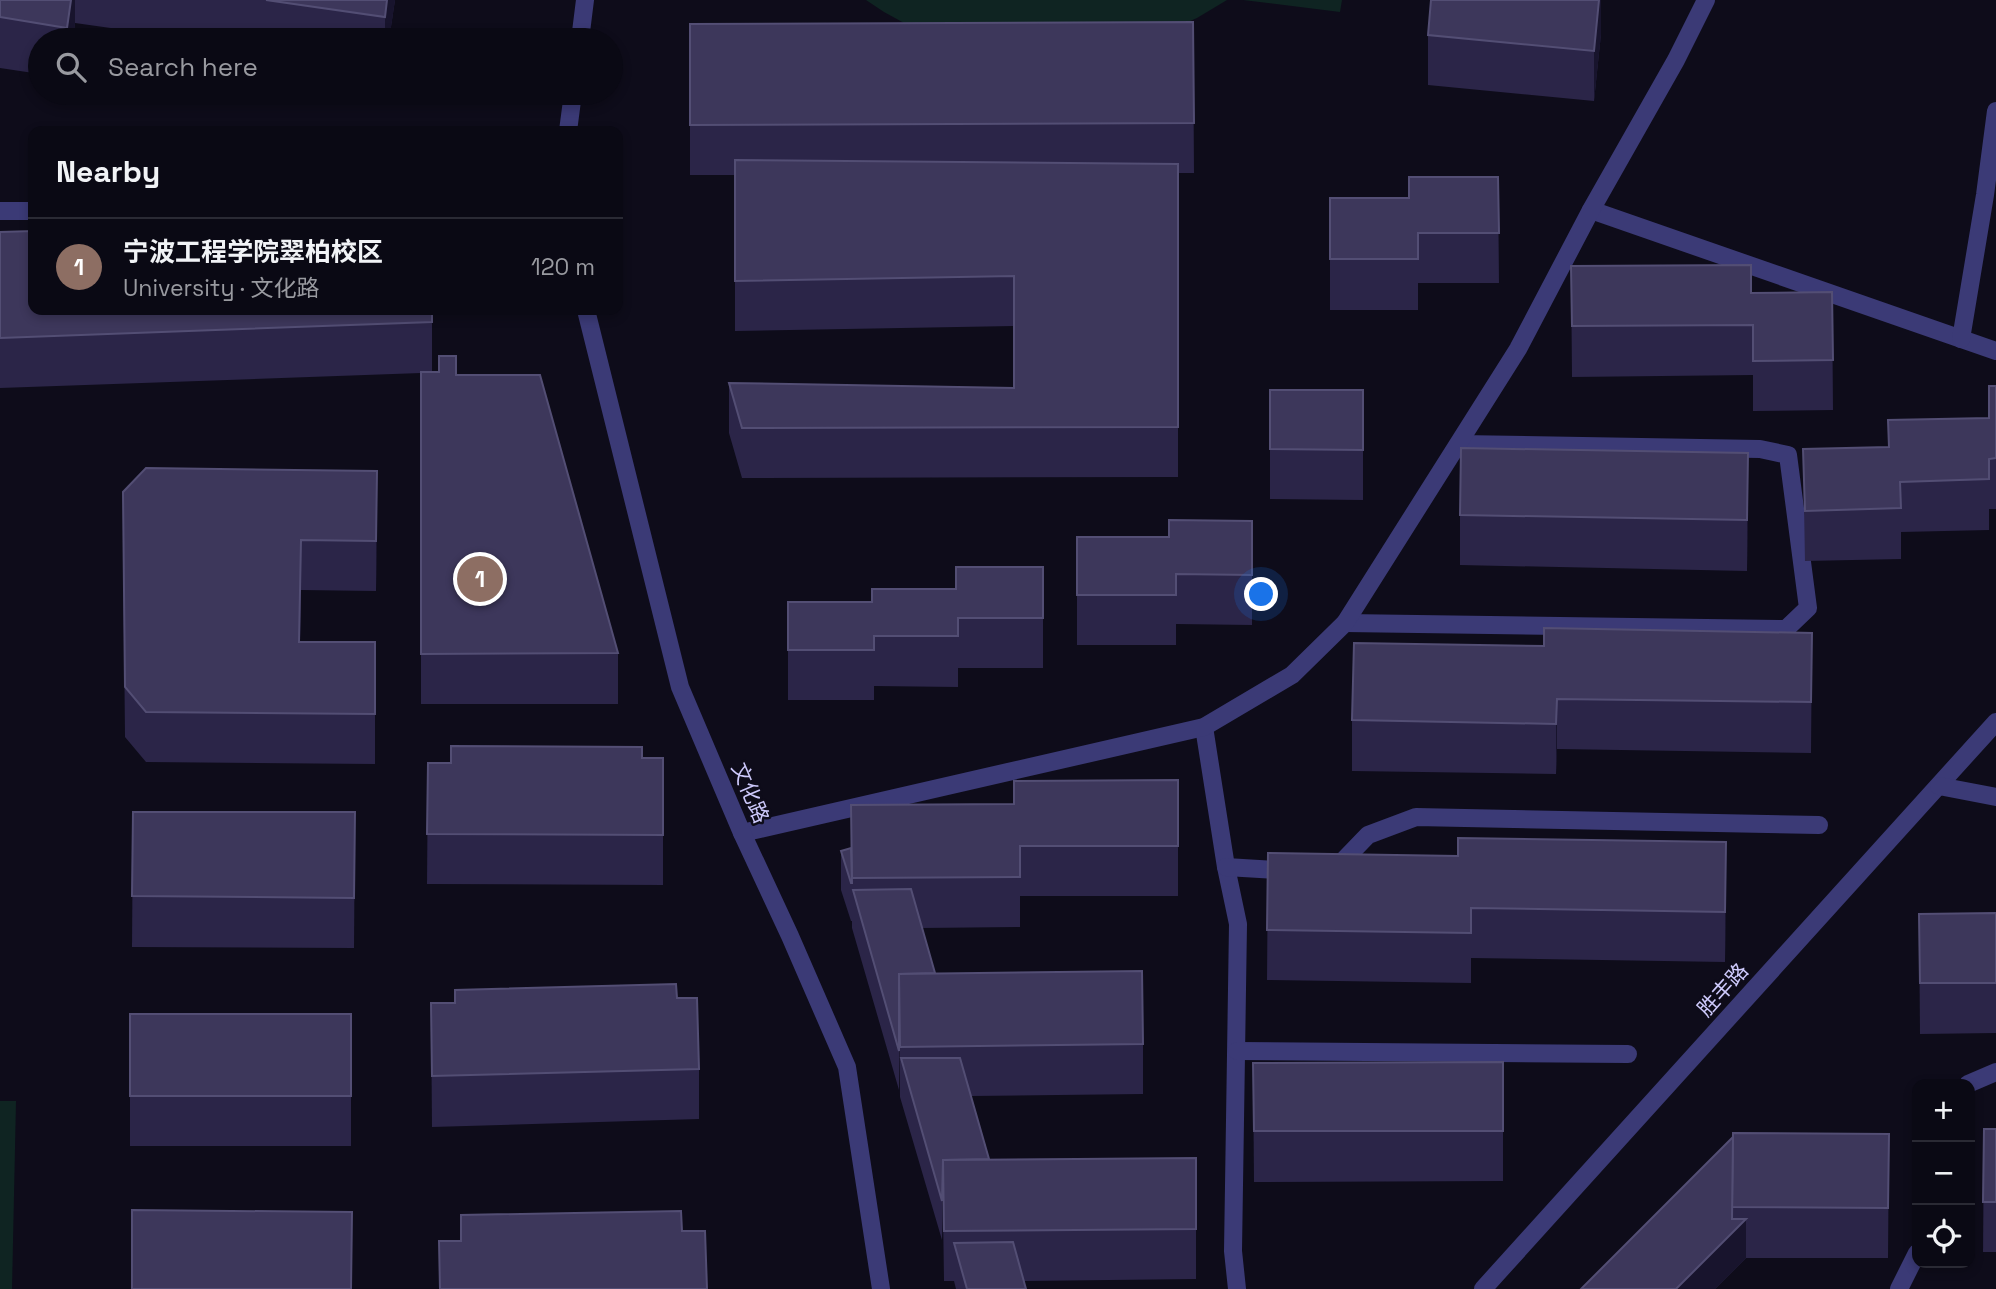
<!DOCTYPE html>
<html lang="en">
<head>
<meta charset="utf-8">
<style>
  :root { --surface:#0a0914; --page:#181722; --text:#f1f3f6; --muted:#999aa0; --line:#2a2a34; --accent:#0fd0e1 }
  body { margin:0; font-family:"Space Grotesk","Noto Sans SC",sans-serif; background:var(--page); color:var(--text) }
  .controls { position:absolute; right:21px; bottom:21px; display:grid; overflow:hidden; border-radius:14px; box-shadow:0 4px 10px #0003 }
  .controls button { width:63px; height:63px; display:grid; place-items:center; padding:0; border:0; border-bottom:2px solid var(--line); background:var(--surface); color:var(--text); font:35px sans-serif }
  .you { position:absolute; left:1262px; top:595px; width:24px; height:24px; margin:-18px; border:5px solid #fff; border-radius:50%; background:#1a73e8; box-shadow:0 0 0 10px #1a73e833 }
  .badge { display:grid; place-items:center; width:46px; height:46px; border-radius:50%; background:var(--accent); color:#fff; font-size:23px; font-weight:700 }
  .pin { position:absolute; translate:-50% -50%; border:4px solid #fff; box-shadow:0 2px 7px #0006 }
  .list { margin:0; padding:0; list-style:none }
  h2 { display:flex; justify-content:space-between; align-items:center; height:91px; margin:0; padding:0 28px; font-size:30px }
  h2 small { font-size:23px; font-weight:400; color:var(--muted) }
  .list li { display:grid; grid-template-columns:46px 1fr auto; gap:21px; align-items:center; box-sizing:border-box; height:98px; padding:0 28px; border-top:2px solid var(--line) }
  .list b { display:block; font-size:26px; white-space:nowrap }
  .list p { margin:0; font-size:23px; white-space:nowrap; color:var(--muted) }
  .list em { font-size:23px; font-style:normal; color:var(--muted) }
  .icon { flex:none; width:38px; height:38px; fill:none; stroke:currentColor; stroke-width:2; stroke-linecap:round; stroke-linejoin:round }
  .map { position:relative; flex:none; width:1996px; height:1289px; overflow:hidden }
  .search { position:absolute; background:var(--surface); box-shadow:0 4px 10px #0003; left:28px; top:28px; width:595px; height:77px; display:flex; align-items:center; gap:18px; box-sizing:border-box; padding:0 24px; border-radius:38px; color:var(--muted); font-size:26px }
  .panel { position:absolute; background:var(--surface); box-shadow:0 4px 10px #0003; left:28px; top:126px; width:595px; height:189px; border-radius:14px }
  .map>svg:first-child { display:block }
</style>
</head>
<body>
<div class="map">
<svg width="1996" height="1289" viewBox="0 0 1996 1289">
  <rect width="100%" height="100%" fill="#0e0c1a"/>
  <g fill="#0f2422">
    <path d="M 866,0 L 1227,0 L 1197,18 L 1151,38 L 926,35 L 884,12 Z"/>
    <path d="M 1243,0 L 1342,0 L 1340,12 Z"/>
    <path d="M 0,1101 L 16,1101 L 12,1289 L 0,1289 Z"/>
  </g>
  <g fill="none" stroke-linecap="round" stroke-linejoin="round">
    <g stroke="#3b3a76" stroke-width="18">
      <path d="M 1591,210 L 1996,351"/>
      <path d="M 1961,339 L 1985,195 L 1996,111"/>
      <path d="M 1345,623 L 1786,629 L 1808,608 L 1788,455 L 1760,449 L 1459,444"/>
      <path d="M 1204,727 L 1226,867 L 1238,924 L 1233,1251 L 1237,1289"/>
      <path d="M 742,833 L 1204,727 L 1292,675 L 1345,623 L 1518,349 L 1591,210 L 1676,60 L 1706,0"/>
      <path d="M 1226,867 L 1291,871"/>
      <path d="M 1331,867 L 1341,863 L 1368,835 L 1416,817 L 1819,825"/>
      <path d="M 1237,1051 L 1628,1054"/>
      <path d="M 1968,1084 L 1996,1072"/>
      <path d="M 1899,1289 L 1917,1253"/>
    </g>
    <g stroke="#3b3a76" stroke-width="18">
      <path d="M 0,211 L 33,211"/>
      <path d="M 1483,1289 L 1996,722"/>
    </g>
    <g stroke="#3b3a76" stroke-width="18">
      <path d="M 580,40 L 585,0"/>
      <path d="M 568,131 L 573,93"/>
      <path d="M 586,310 L 680,687 L 742,833 L 790,936 L 847,1067 L 881,1289"/>
      <path d="M 1939,786 L 1996,797"/>
    </g>
  </g>
  <g fill="#2b2548">
    <path d="M 0,0 L 395,0 L 389,40 L 196,40 L 75,23 L 73,40 L 40,40 L 40,74 L 0,68 Z"/>
    <path d="M 1601,0 L 1601,34 L 1594,101 L 1428,85 L 1428,35 Z"/>
    <path d="M 1193,22 L 1194,173 L 1178,173 L 1178,477 L 742,478 L 729,433 L 729,383 L 1014,388 L 1014,326 L 735,331 L 735,175 L 690,175 L 690,24 Z"/>
    <path d="M 1498,177 L 1499,283 L 1418,283 L 1418,310 L 1330,310 L 1330,198 L 1409,198 Z"/>
    <path d="M 0,232 L 432,322 L 432,372 L 439,372 L 439,356 L 456,375 L 618,653 L 618,704 L 421,704 L 421,373 L 0,388 Z"/>
    <path d="M 1571,266 L 1751,293 L 1832,292 L 1833,410 L 1753,411 L 1753,375 L 1572,377 Z"/>
    <path d="M 1989,386 L 1996,386 L 1996,509 L 1989,509 L 1989,530 L 1901,532 L 1901,559 L 1805,561 L 1803,449 L 1888,447 L 1888,420 L 1989,418 Z"/>
    <path d="M 1270,390 L 1363,390 L 1363,500 L 1270,499 Z"/>
    <path d="M 1748,504 L 1747,571 L 1460,565 L 1460,515 Z"/>
    <path d="M 377,521 L 376,591 L 301,590 L 300,642 L 375,642 L 375,764 L 146,762 L 125,737 L 123,542 Z"/>
    <path d="M 1252,521 L 1252,625 L 1176,624 L 1176,645 L 1077,645 L 1077,537 L 1169,537 Z"/>
    <path d="M 1043,567 L 1043,668 L 958,668 L 958,687 L 874,686 L 874,700 L 788,700 L 788,602 L 872,602 L 956,589 Z"/>
    <path d="M 1812,633 L 1811,753 L 1557,749 L 1556,774 L 1352,771 L 1352,720 L 1544,646 Z"/>
    <path d="M 642,758 L 663,758 L 663,885 L 427,884 L 428,763 Z"/>
    <path d="M 1178,780 L 1178,896 L 1020,896 L 1020,927 L 922,928 L 935,973 L 1143,1044 L 1143,1094 L 971,1096 L 989,1159 L 1196,1158 L 1196,1279 L 1024,1281 L 1026,1289 L 956,1289 L 954,1281 L 944,1281 L 943,1210 L 942,1240 L 900,1097 L 899,1024 L 899,1090 L 852,928 L 852,921 L 851,921 L 841,890 L 841,851 L 1014,804 Z"/>
    <path d="M 133,812 L 355,812 L 354,948 L 132,947 Z"/>
    <path d="M 1268,853 L 1726,892 L 1725,962 L 1471,958 L 1471,983 L 1267,980 Z"/>
    <path d="M 1996,913 L 1996,1033 L 1920,1034 L 1919,914 Z"/>
    <path d="M 677,998 L 699,1069 L 699,1119 L 432,1127 L 431,1003 Z"/>
    <rect x="130" y="1014" width="221" height="132"/>
    <path d="M 1503,1062 L 1503,1181 L 1254,1182 L 1253,1063 Z"/>
    <path d="M 1984,1129 L 1996,1129 L 1996,1252 L 1983,1252 Z"/>
    <path d="M 1889,1134 L 1888,1258 L 1746,1258 L 1715,1289 L 1733,1137 Z"/>
  </g>
  <g fill="#18142d">
    <path d="M 71,0 L 75,0 L 75,23 L 73,40 L 67,40 L 67,28 Z"/>
    <path d="M 387,0 L 395,0 L 389,40 L 385,40 L 385,17 Z"/>
    <path d="M 1599,0 L 1601,0 L 1601,34 L 1594,101 L 1594,51 Z"/>
    <path d="M 1748,453 L 1748,504 L 1747,571 L 1747,520 Z"/>
    <path d="M 377,471 L 377,521 L 376,591 L 376,541 Z"/>
    <path d="M 301,540 L 301,590 L 299,693 L 299,642 Z"/>
    <path d="M 1557,699 L 1557,749 L 1556,774 L 1556,724 Z"/>
    <path d="M 1726,842 L 1726,892 L 1725,962 L 1725,912 Z"/>
    <path d="M 943,1171 L 943,1210 L 942,1240 L 942,1201 Z"/>
    <path d="M 1746,1219 L 1746,1258 L 1715,1289 L 1676,1289 Z"/>
  </g>
  <g fill="#3d375b" stroke="#534e74" stroke-width="2">
    <path d="M 0,0 L 71,0 L 67,28 L 0,17 Z"/>
    <path d="M 266,0 L 387,0 L 385,17 Z"/>
    <path d="M 1431,0 L 1599,0 L 1594,51 L 1428,35 Z"/>
    <path d="M 1193,22 L 1194,123 L 690,125 L 690,24 Z"/>
    <path d="M 735,160 L 1178,164 L 1178,427 L 742,428 L 729,383 L 1014,388 L 1014,276 L 735,281 Z"/>
    <path d="M 1409,177 L 1498,177 L 1499,233 L 1418,233 L 1418,259 L 1330,259 L 1330,198 L 1409,198 Z"/>
    <path d="M 33,231 L 33,310 L 432,310 L 432,322 L 0,338 L 0,232 Z"/>
    <path d="M 1751,265 L 1751,293 L 1832,292 L 1833,360 L 1753,361 L 1753,325 L 1572,326 L 1571,266 Z"/>
    <path d="M 439,356 L 456,356 L 456,375 L 540,375 L 618,653 L 421,654 L 421,372 L 439,372 Z"/>
    <path d="M 1989,386 L 1996,386 L 1996,458 L 1989,459 L 1989,479 L 1900,482 L 1901,508 L 1805,511 L 1803,449 L 1889,447 L 1888,420 L 1989,418 Z"/>
    <path d="M 1270,390 L 1363,390 L 1363,450 L 1270,449 Z"/>
    <path d="M 1461,448 L 1748,453 L 1747,520 L 1460,515 Z"/>
    <path d="M 146,468 L 377,471 L 376,541 L 301,540 L 299,642 L 375,642 L 375,714 L 146,712 L 125,687 L 123,492 Z"/>
    <path d="M 1169,520 L 1252,521 L 1252,575 L 1176,574 L 1176,595 L 1077,595 L 1077,537 L 1169,537 Z"/>
    <path d="M 956,567 L 1043,567 L 1043,618 L 958,618 L 958,636 L 874,636 L 874,650 L 788,650 L 788,602 L 872,602 L 872,589 L 956,589 Z"/>
    <path d="M 1544,628 L 1812,633 L 1811,702 L 1557,699 L 1556,724 L 1352,720 L 1354,643 L 1544,646 Z"/>
    <path d="M 451,746 L 642,747 L 642,758 L 663,758 L 663,835 L 427,834 L 428,763 L 451,763 Z"/>
    <path d="M 1178,780 L 1178,846 L 1020,846 L 1020,877 L 852,878 L 851,805 L 1014,804 L 1014,781 Z"/>
    <path d="M 133,812 L 355,812 L 354,898 L 132,896 Z"/>
    <path d="M 1458,838 L 1726,842 L 1725,912 L 1471,908 L 1471,933 L 1267,930 L 1268,853 L 1458,856 Z"/>
    <path d="M 851,848 L 852,883 L 851,883 L 841,851 Z"/>
    <path d="M 911,889 L 935,973 L 899,974 L 899,1051 L 853,890 Z"/>
    <path d="M 1996,913 L 1996,983 L 1920,983 L 1919,914 Z"/>
    <path d="M 1142,971 L 1143,1044 L 900,1047 L 899,974 Z"/>
    <path d="M 676,984 L 677,998 L 697,998 L 699,1069 L 432,1076 L 431,1003 L 455,1003 L 455,990 Z"/>
    <rect x="130" y="1014" width="221" height="82"/>
    <path d="M 901,1058 L 960,1058 L 989,1159 L 943,1160 L 942,1201 Z"/>
    <path d="M 1503,1062 L 1503,1131 L 1254,1131 L 1253,1063 Z"/>
    <path d="M 1984,1129 L 1996,1129 L 1996,1202 L 1983,1202 Z"/>
    <path d="M 1733,1133 L 1889,1134 L 1888,1208 L 1732,1207 Z"/>
    <path d="M 1733,1137 L 1732,1219 L 1746,1219 L 1676,1289 L 1581,1289 Z"/>
    <path d="M 1196,1158 L 1196,1229 L 944,1231 L 943,1160 Z"/>
    <path d="M 132,1210 L 352,1212 L 351,1289 L 132,1289 Z"/>
    <path d="M 681,1211 L 682,1231 L 705,1231 L 707,1289 L 440,1289 L 439,1241 L 461,1241 L 461,1215 Z"/>
    <path d="M 1013,1242 L 1026,1289 L 967,1289 L 954,1243 Z"/>
  </g>
  <g text-anchor="middle" stroke-width="5" stroke-linejoin="round" paint-order="stroke">
    <g font-size="21" fill="#cdc9fb" stroke="#0e0c1a">
      <text transform="translate(750 793) rotate(67)" y="7">文化路</text>
      <text transform="translate(1723 990) rotate(-48)" y="7">胜丰路</text>
    </g>
  </g>
</svg>
<div class="controls">
<button>+</button>
<button>−</button>
<button><svg class="icon" aria-label="locate" viewBox="0 0 24 24"><circle cx="12" cy="12" r="6"/><path d="M12 2v4M12 18v4M2 12h4M18 12h4"/></svg></button>
</div>
<div class="you"></div>
<div class="pin badge" style="left:480px;top:579px;background:#8d6e63">1</div>
<div class="search"><svg class="icon" aria-label="search" viewBox="0 0 24 24"><circle cx="10" cy="10" r="6"/><path d="M15 15l6 6"/></svg>Search here</div>
<section class="panel">
<h2>Nearby<small></small></h2>
<ul class="list">
<li><span class="badge" style="background:#8d6e63">1</span><div><b>宁波工程学院翠柏校区</b><p>University · 文化路</p></div><em>120 m</em></li>
</ul>
</section>
</div>
</body>
</html>
